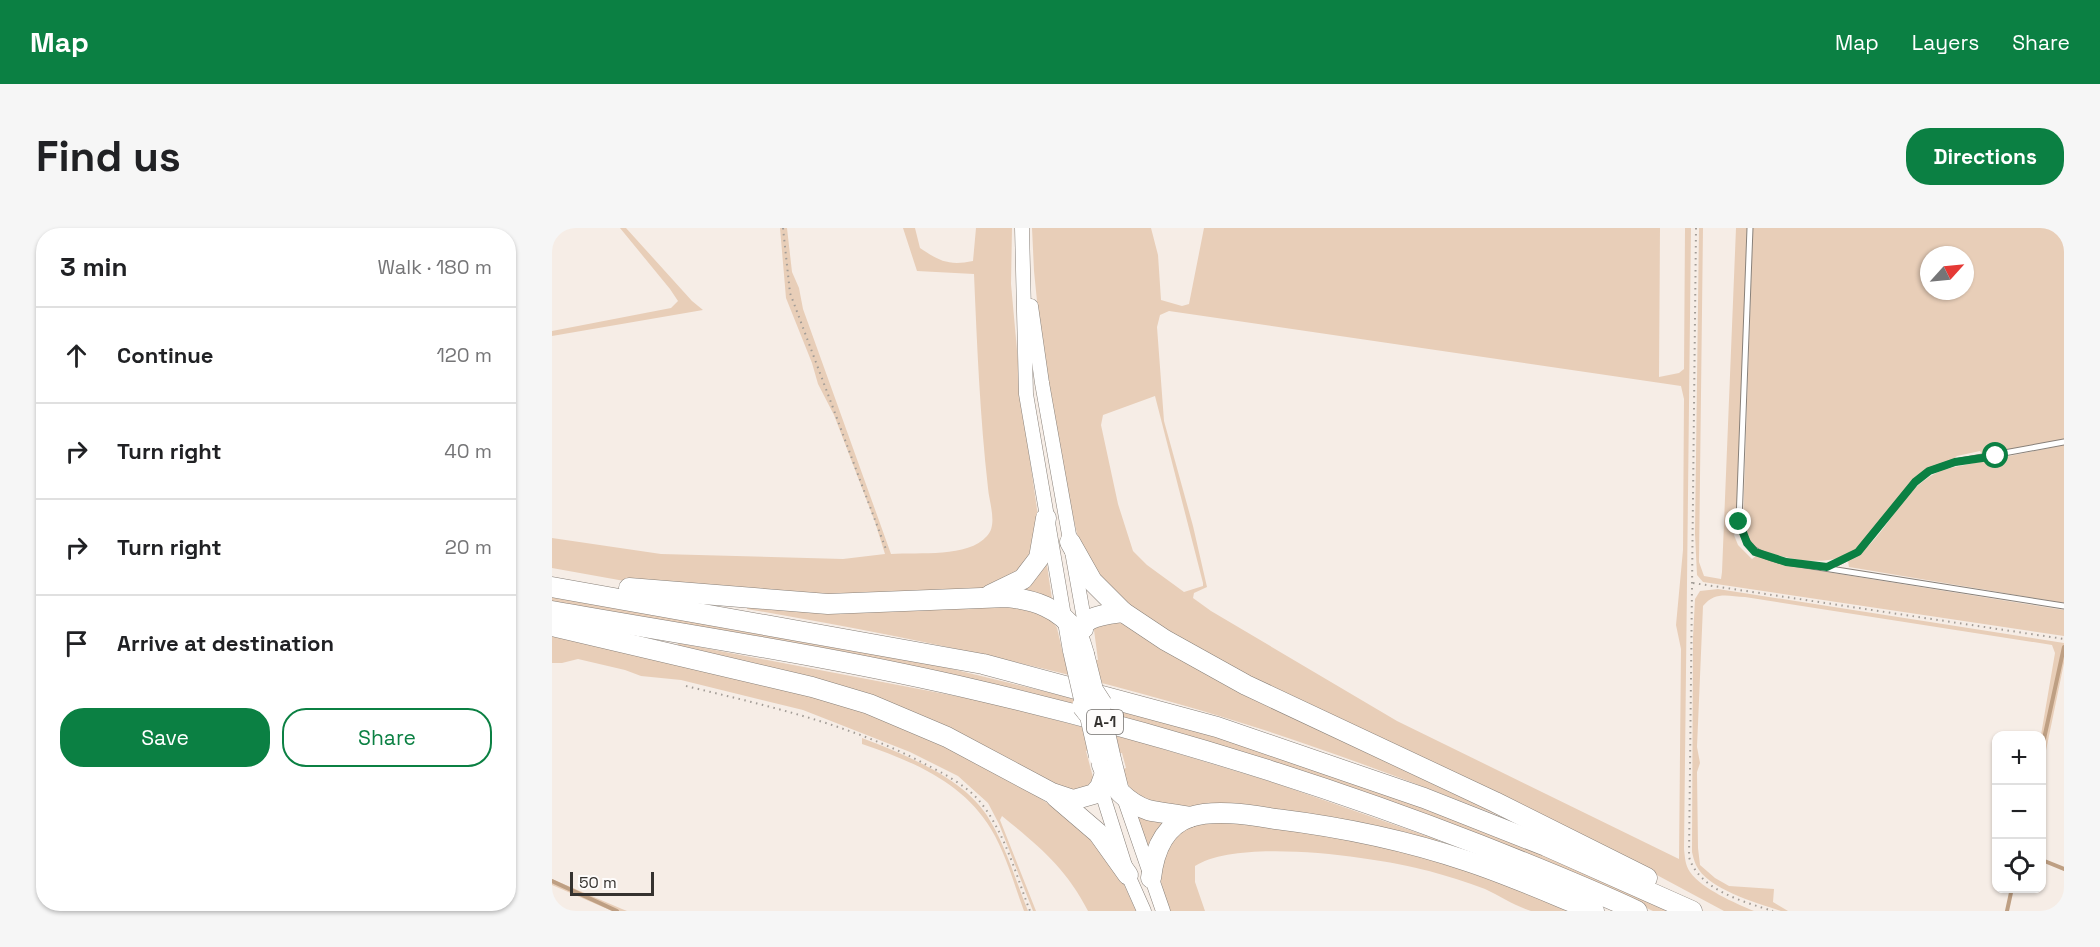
<!DOCTYPE html>
<html lang="en">
<head>
<meta charset="utf-8">
<style>
  :root { --surface:#fff; --page:#f6f6f6; --text:#202124; --muted:#757577; --line:#e0e0e0; --accent:#0b8043 }
  body { margin:0; font-family:"Space Grotesk",sans-serif; background:var(--page); color:var(--text) }
  .controls { position:absolute; right:18px; bottom:18px; display:grid; overflow:hidden; border-radius:12px; box-shadow:0 2px 4px #0004 }
  .controls button { width:54px; height:54px; display:grid; place-items:center; padding:0; border:0; border-bottom:2px solid var(--line); background:var(--surface); color:var(--text); font:30px sans-serif }
  .compass { position:absolute; left:1368px; top:18px; width:54px; height:54px; border-radius:50%; background:var(--surface); box-shadow:0 2px 4px #0004; rotate:63deg }
  .scale { position:absolute; left:18px; bottom:15px; width:84px; box-sizing:border-box; padding-left:6px; border:3px solid #35322f; border-top:0; font-size:16px; line-height:21px; white-space:nowrap; color:#35322f; -webkit-text-stroke:4px #fefcfb; paint-order:stroke }
  .stop { position:absolute; width:18px; height:18px; margin:-14px; border:4px solid #0b8043; border-radius:50%; background:#fff }
  .stop.end { background:#0b8043; border-color:#fff; box-shadow:0 2px 6px #0008 }
  .list { margin:0; padding:0; list-style:none }
  h2 { display:flex; justify-content:space-between; align-items:center; height:78px; margin:0; padding:0 24px; font-size:26px }
  h2 small { font-size:20px; font-weight:400; color:var(--muted) }
  .list li { display:grid; grid-template-columns:39px 1fr auto; gap:18px; align-items:center; box-sizing:border-box; height:96px; padding:0 24px; border-top:2px solid var(--line) }
  .list b { display:block; font-size:22px; white-space:nowrap }
  .list em { font-size:20px; font-style:normal; color:var(--muted) }
  .actions { display:flex; gap:12px; padding:18px 24px }
  .actions a { flex:1; padding:14px 0; border:2px solid var(--accent); border-radius:24px; text-align:center; font-size:21px; color:var(--accent) }
  .actions .main { background:var(--accent); color:#fff }
  .icon { flex:none; width:33px; height:33px; fill:none; stroke:currentColor; stroke-width:2; stroke-linecap:round; stroke-linejoin:round }
  .map { position:relative; flex:none; width:1512px; height:683px; overflow:hidden; border-radius:24px }
  header { display:flex; align-items:center; gap:36px; box-sizing:border-box; height:84px; padding:0 30px; background:var(--accent); color:#fff }
  header strong { font-size:28px }
  nav { display:flex; gap:33px; margin-inline-start:auto; font-size:21px }
  .intro { display:flex; align-items:center; justify-content:space-between; box-sizing:border-box; height:144px; padding:0 36px }
  h1 { margin:0; font-size:42px }
  .button { padding:15px 27px; border-radius:24px; background:var(--accent); color:#fff; font-size:21px; font-weight:700 }
  main { display:flex; gap:36px; padding:0 36px }
  aside { flex:1; background:var(--surface); border-radius:24px; box-shadow:0 2px 4px #0004 }
  .map>svg:first-child { display:block }
</style>
</head>
<body>
<header>
<strong>Map</strong>
<nav><a>Map</a><a>Layers</a><a>Share</a></nav>
</header>
<div class="intro"><h1>Find us</h1><a class="button">Directions</a></div>
<main>
<aside>
<h2>3 min<small>Walk · 180 m</small></h2>
<ul class="list">
<li><svg class="icon" aria-label="ahead" viewBox="0 0 24 24"><path d="M12 20V5M6 11l6-6 6 6"/></svg><div><b>Continue</b></div><em>120 m</em></li>
<li><svg class="icon" aria-label="right" viewBox="0 0 24 24"><path d="M7 20v-9h11M14 6l5 5-5 5"/></svg><div><b>Turn right</b></div><em>40 m</em></li>
<li><svg class="icon" aria-label="right" viewBox="0 0 24 24"><path d="M7 20v-9h11M14 6l5 5-5 5"/></svg><div><b>Turn right</b></div><em>20 m</em></li>
<li><svg class="icon" aria-label="arrive" viewBox="0 0 24 24"><path d="M6 21V4h12l-3 4 3 4H6"/></svg><div><b>Arrive at destination</b></div></li>
</ul>
<div class="actions"><a class="main">Save</a><a>Share</a></div>
</aside>
<div class="map">
<svg width="1512" height="683" viewBox="0 0 1512 683">
  <rect width="100%" height="100%" fill="#f6ede6"/>
  <g fill="#e8ceb8" fill-rule="evenodd">
    <path d="M 68,0 L 74,0 L 140,73 L 151,82 L 0,108 L 0,103 L 119,80 L 126,73 L 118,61 Z"/>
    <path d="M 228,0 L 235,0 L 240,44 L 247,60 L 251,81 L 339,326 C 367,324 416,330 435,308 C 446,297 437,274 436,260 C 428,189 425,117 422,46 L 365,43 L 351,0 L 363,0 L 368,20 C 387,33 397,38 421,33 L 424,0 L 460,0 L 459,56 L 470,177 L 488,302 L 480,325 L 467,345 L 427,363 L 291,369 L 78,354 L 0,340 L 0,310 L 109,326 L 291,331 L 333,326 L 323,294 L 282,187 L 266,156 L 260,135 L 234,70 Z"/>
    <path d="M 480,0 L 599,0 L 606,27 L 609,72 L 630,78 L 637,76 L 652,0 L 1108,0 L 1107,149 L 1127,145 L 1132,141 L 1133,0 L 1139,0 L 1132,621 C 1133,629 1133,637 1138,644 C 1150,661 1183,675 1202,683 L 1172,683 L 1088,638 L 686,444 L 580,382 L 547,352 L 526,310 L 516,267 L 488,103 L 482,43 ZM 617,83 L 1129,158 L 1132,171 L 1131,322 L 1124,397 L 1129,421 L 1127,631 L 845,493 L 659,383 L 641,370 L 642,365 L 655,359 L 641,298 L 612,193 L 605,99 L 608,87 ZM 603,168 L 651,355 L 651,358 L 632,364 L 595,337 L 581,323 L 566,276 L 549,197 L 551,187 Z"/>
    <path d="M 1147,0 L 1151,0 L 1147,334 L 1152,348 L 1169,351 L 1170,344 L 1184,0 L 1195,0 L 1185,303 L 1182,307 L 1186,317 L 1200,331 L 1205,327 L 1231,337 L 1512,382 L 1512,408 L 1151,354 L 1145,347 L 1143,306 Z"/>
    <path d="M 1201,0 L 1512,0 L 1512,211 L 1431,228 L 1428,223 L 1405,228 C 1398,236 1389,234 1380,239 C 1374,242 1366,247 1361,252 C 1342,270 1322,311 1303,323 C 1280,338 1245,333 1221,326 C 1202,321 1193,312 1191,292 ZM 1377,27 L 1413,27 L 1413,63 L 1377,63 Z"/>
    <path d="M 1512,217 L 1512,375 L 1297,339 L 1296,333 C 1337,312 1345,259 1393,241 Z"/>
    <path d="M 494,331 L 500,371 L 468,363 Z"/>
    <path d="M 1166,361 L 1512,415 L 1512,435 L 1490,542 L 1489,507 L 1503,425 L 1500,417 L 1193,369 C 1176,368 1163,363 1151,378 L 1145,519 L 1148,535 L 1145,544 L 1146,620 L 1148,637 L 1163,650 L 1177,658 L 1222,661 L 1221,674 L 1236,683 L 1229,683 C 1205,675 1155,661 1144,637 C 1142,633 1141,628 1140,624 L 1141,410 L 1143,371 L 1148,363 Z"/>
    <path d="M 0,367 L 363,432 L 599,489 L 775,544 L 956,612 L 1120,683 L 1101,683 L 1045,657 L 684,523 L 597,496 L 480,467 L 0,375 Z"/>
    <path d="M 454,377 L 498,389 L 505,400 L 512,430 L 546,432 L 542,402 L 544,396 L 567,391 L 950,584 L 948,588 C 869,558 790,527 709,501 C 541,447 368,411 195,381 L 195,379 Z"/>
    <path d="M 0,407 L 133,436 L 299,479 L 446,542 L 510,585 L 545,617 L 570,652 L 584,683 L 536,683 C 514,640 487,618 450,588 L 448,592 L 484,683 L 481,683 L 447,596 L 436,575 L 406,548 L 358,524 L 251,482 L 129,452 L 89,448 L 73,442 L 26,431 L 10,435 L 0,435 Z"/>
    <path d="M 126,415 L 435,474 L 591,515 L 720,554 L 886,612 L 885,616 L 629,580 C 597,574 581,578 570,541 L 574,540 L 570,525 L 534,523 L 542,553 L 537,559 L 510,564 L 430,518 L 125,420 Z"/>
    <path d="M 310,510 C 351,526 408,548 434,586 C 453,615 463,651 476,683 L 472,683 C 462,656 454,626 439,601 C 411,554 360,533 310,516 Z"/>
    <path d="M 584,584 L 617,592 L 596,621 Z"/>
    <path d="M 677,594 C 717,599 759,602 799,610 C 878,627 949,654 1024,683 C 1011,683 992,683 979,683 C 963,678 948,668 933,661 C 915,654 895,648 877,643 C 825,629 688,609 643,638 L 643,654 L 653,683 L 617,683 C 609,658 602,639 618,615 C 624,607 628,600 639,597 C 650,593 665,595 677,594 Z"/>
    <path d="M 0,651 L 70,681 L 75,683 L 60,683 L 0,657 Z"/>
  </g>
  <g fill="none" stroke-linecap="round" stroke-linejoin="round">
    <g stroke="#be9f83" stroke-width="4">
      <path d="M 1490,520 L 1512,419"/>
      <path d="M 1490,632 L 1512,641"/>
      <path d="M 0,653 L 65,683"/>
      <path d="M 1455,683 L 1460,660"/>
    </g>
    <defs>
      <g id="service">
        <path d="M 1198,0 L 1187,293 C 1194,324 1207,326 1234,334 L 1512,378"/>
        <path d="M 1277,339 L 1306,324 L 1363,254 L 1377,243 L 1403,234 L 1512,214"/>
      </g>
      <g id="tertiary">
        <path d="M 470,0 L 474,166 L 518,423"/>
        <path d="M 479,78 L 490,155 L 534,402"/>
        <path d="M 562,531 L 571,567 L 611,683"/>
        <path d="M 547,555 L 576,647 L 592,683"/>
      </g>
      <g id="motorway">
        <path d="M 518,314 L 540,353 L 571,384 L 613,412 L 694,457 L 943,574 L 1095,650"/>
        <path d="M 0,359 L 431,436 L 665,499 L 872,570 L 994,618 L 1140,683"/>
        <path d="M 77,360 L 276,376 L 455,369 C 482,372 508,380 524,404 C 528,410 530,420 532,426"/>
        <path d="M 438,367 L 471,351 L 487,330 L 494,290"/>
        <path d="M 0,383 C 141,408 284,429 424,462 C 596,502 764,553 928,617 C 981,638 1034,659 1085,683"/>
        <path d="M 0,398 L 260,459 L 317,476 L 395,509 L 500,565 L 521,572 L 542,566 L 548,559 L 553,545 L 554,530"/>
        <path d="M 525,417 C 525,388 548,387 571,384"/>
        <path d="M 550,537 C 557,557 577,576 596,582 C 607,585 625,586 638,589"/>
        <path d="M 504,569 L 546,605 L 576,647"/>
        <path d="M 599,650 C 602,624 611,598 638,589 C 664,581 698,587 724,591 C 789,599 853,612 915,633 C 958,647 1000,666 1042,683"/>
      </g>
    </defs>
    <use href="#service" stroke="#888079" stroke-width="7"/>
    <use href="#tertiary" stroke="#888079" stroke-width="15"/>
    <use href="#motorway" stroke="#888079" stroke-width="21"/>
    <g stroke="#a29c96" stroke-width="2" stroke-dasharray="1.5 4.5" stroke-linecap="butt">
      <path d="M 231,0 L 238,65 L 335,324"/>
      <path d="M 1144,0 L 1137,629 C 1147,662 1192,674 1221,683"/>
      <path d="M 1141,355 L 1512,411"/>
      <path d="M 134,458 C 216,478 298,496 373,536 C 391,545 417,559 429,575 C 453,605 464,647 478,683"/>
    </g>
    <use href="#service" stroke="#fff" stroke-width="5"/>
    <use href="#tertiary" stroke="#fff" stroke-width="14"/>
    <use href="#motorway" stroke="#fff" stroke-width="20"/>
    <defs>
      <g id="tertiary-bridge">
        <path d="M 518,423 L 532,485"/>
        <path d="M 548,469 L 562,531"/>
      </g>
      <g id="motorway-bridge">
        <path d="M 532,426 L 541,462 L 550,476"/>
        <path d="M 530,478 L 538,488 L 547,528"/>
      </g>
    </defs>
    <use href="#tertiary-bridge" stroke="#888079" stroke-width="15" stroke-linecap="butt"/>
    <use href="#motorway-bridge" stroke="#888079" stroke-width="21" stroke-linecap="butt"/>
    <use href="#tertiary-bridge" stroke="#fff" stroke-width="14"/>
    <use href="#motorway-bridge" stroke="#fff" stroke-width="20"/>
  </g>
  <g fill="none" stroke-linecap="round" stroke-linejoin="round">
    <path stroke="#0b8043" stroke-width="8" d="M 1187,294 L 1195,315 L 1203,324 L 1234,334 L 1275,339 L 1306,324 L 1363,254 L 1377,243 L 1403,234 L 1444,228"/>
  </g>
  <g text-anchor="middle" stroke-width="4.5" stroke-linejoin="round" paint-order="stroke">
    <rect fill="#fefcfb" stroke="#716f6c" stroke-width="1.5" x="535" y="482" width="36" height="24" rx="4.5"/>
    <g font-size="15" font-weight="bold" fill="#35322f">
      <text x="553" y="499">A-1</text>
    </g>
  </g>
</svg>
<div class="controls">
<button>+</button>
<button>−</button>
<button><svg class="icon" aria-label="locate" viewBox="0 0 24 24"><circle cx="12" cy="12" r="6"/><path d="M12 2v4M12 18v4M2 12h4M18 12h4"/></svg></button>
</div>
<svg class="compass" viewBox="-18 -18 36 36"><path d="M0-13l5 13h-10z" fill="#e53935"/><path d="M0 13l5-13h-10z" fill="#757577"/></svg>
<div class="scale">50 m</div>
<div class="stop" style="left:1444px;top:228px"></div>
<div class="stop end" style="left:1187px;top:294px"></div>
</div>
</main>
</body>
</html>
